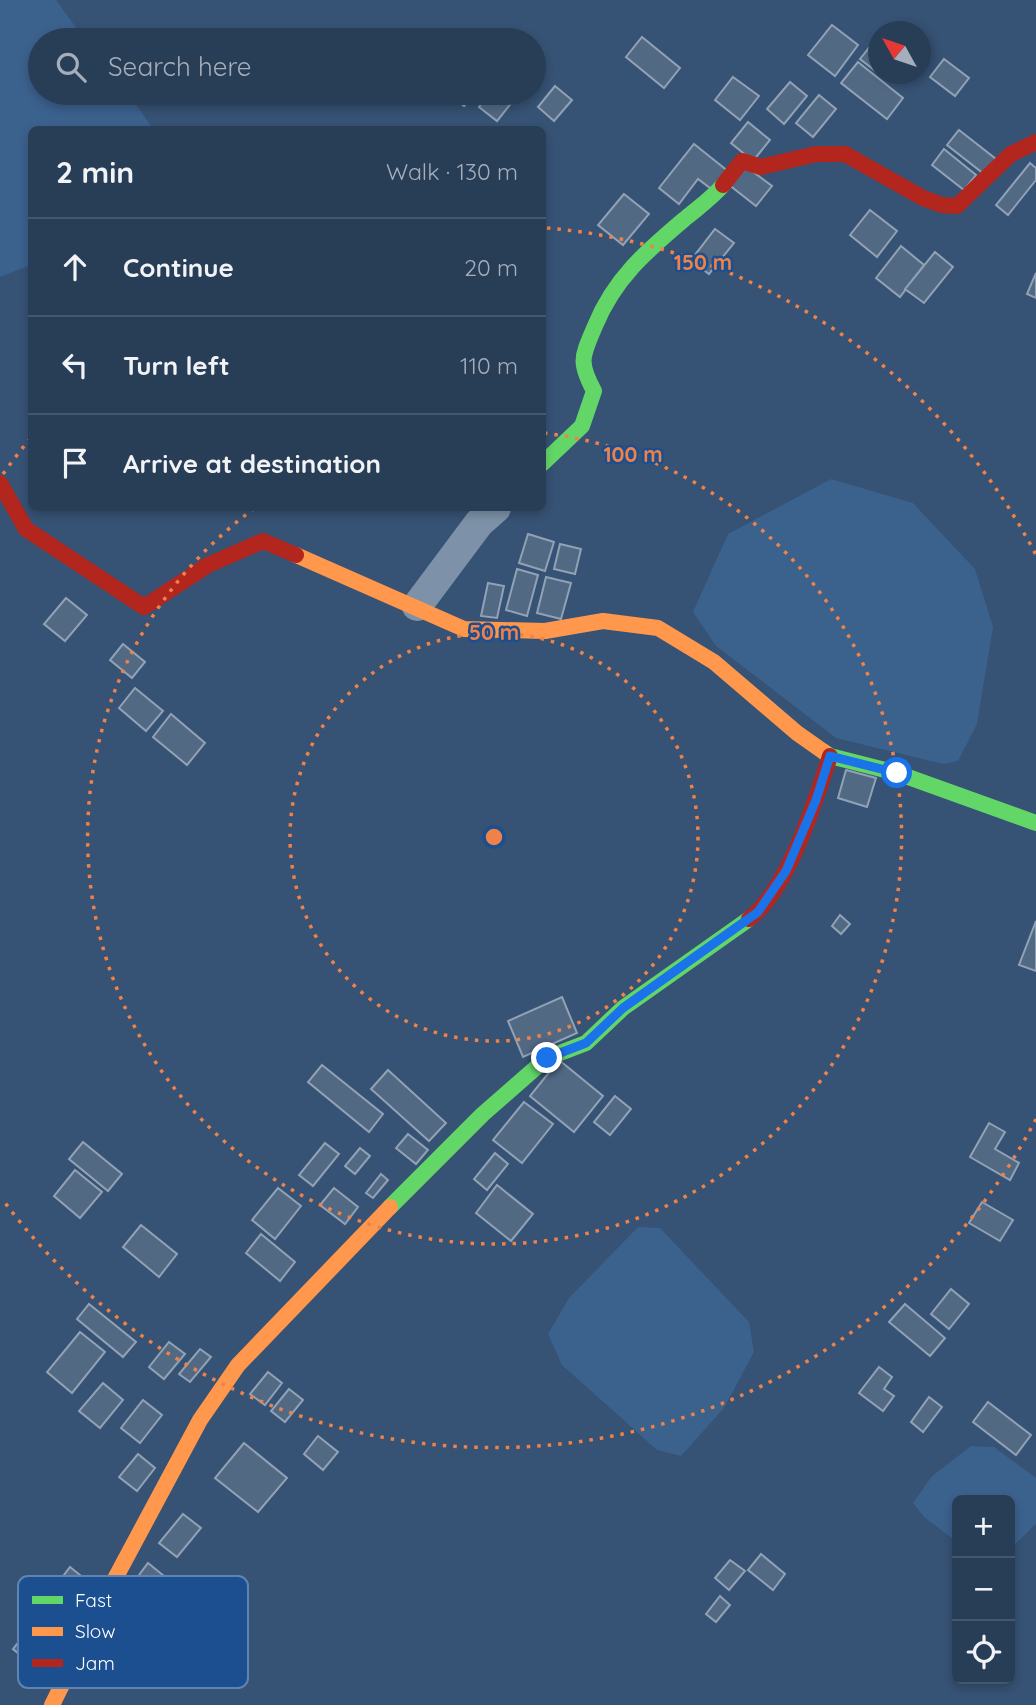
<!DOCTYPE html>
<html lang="en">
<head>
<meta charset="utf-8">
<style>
  :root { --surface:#283e57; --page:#30455d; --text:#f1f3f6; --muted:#a5aeba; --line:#44576d }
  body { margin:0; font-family:Quicksand,sans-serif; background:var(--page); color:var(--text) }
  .controls { position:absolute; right:21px; bottom:21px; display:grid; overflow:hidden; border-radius:10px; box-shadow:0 4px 10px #0003 }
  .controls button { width:63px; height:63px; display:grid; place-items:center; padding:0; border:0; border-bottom:2px solid var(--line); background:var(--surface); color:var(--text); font:35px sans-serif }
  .compass { position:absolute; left:868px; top:21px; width:63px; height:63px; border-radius:50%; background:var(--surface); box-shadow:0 4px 10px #0003; rotate:310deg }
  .stop { position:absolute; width:21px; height:21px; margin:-16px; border:5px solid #1a73e8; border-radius:50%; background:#fff }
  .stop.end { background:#1a73e8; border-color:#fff; box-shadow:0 2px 7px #0008 }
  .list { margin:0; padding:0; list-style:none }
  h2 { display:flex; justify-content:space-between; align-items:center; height:91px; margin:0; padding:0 28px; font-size:30px }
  h2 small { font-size:23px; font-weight:400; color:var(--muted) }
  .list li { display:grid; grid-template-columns:46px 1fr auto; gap:21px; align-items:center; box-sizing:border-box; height:98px; padding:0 28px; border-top:2px solid var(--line) }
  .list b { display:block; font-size:26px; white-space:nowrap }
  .list em { font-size:23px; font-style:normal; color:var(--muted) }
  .icon { flex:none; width:38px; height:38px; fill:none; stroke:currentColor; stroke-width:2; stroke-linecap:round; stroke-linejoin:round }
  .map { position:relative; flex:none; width:1036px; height:1705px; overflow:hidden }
  .search { position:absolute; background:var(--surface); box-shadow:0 4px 10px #0003; left:28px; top:28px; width:518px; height:77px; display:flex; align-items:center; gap:18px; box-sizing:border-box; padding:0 24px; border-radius:38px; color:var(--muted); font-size:26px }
  .panel { position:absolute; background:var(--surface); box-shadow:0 4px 10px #0003; left:28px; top:126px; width:518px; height:385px; border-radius:10px }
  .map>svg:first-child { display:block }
</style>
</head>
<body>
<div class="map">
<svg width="1036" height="1705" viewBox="0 0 1036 1705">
  <rect width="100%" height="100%" fill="#365274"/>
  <g fill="#3b618d">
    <path d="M 0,0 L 56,0 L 85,40 L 40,40 L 40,93 L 128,93 L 153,129 L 32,130 L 31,265 L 0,277 Z"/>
    <path d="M 831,479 L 913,503 L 975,569 L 993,627 L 977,724 L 958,761 L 943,764 L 836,738 L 716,646 L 693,612 L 728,534 Z"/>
    <path d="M 638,1227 L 660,1228 L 749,1322 L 754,1352 L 724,1408 L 681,1456 L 657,1450 L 562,1365 L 548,1334 L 569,1298 Z"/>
    <path d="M 971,1446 L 994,1447 L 1036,1478 L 1036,1524 L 1010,1549 L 1010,1500 L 957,1500 L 957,1542 L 924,1517 L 913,1503 L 932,1476 Z"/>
  </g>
  <g fill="#526984" stroke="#92a2b6" stroke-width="2">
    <path d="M 832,25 L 858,45 L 835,76 L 808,55 Z"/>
    <path d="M 642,37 L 680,68 L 664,88 L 626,57 Z"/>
    <path d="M 876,39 L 878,41 L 878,73 L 860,59 Z"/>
    <path d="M 944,59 L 969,78 L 955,96 L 930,77 Z"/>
    <path d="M 858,62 L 903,98 L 887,119 L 841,83 Z"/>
    <path d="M 733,77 L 759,96 L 740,120 L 715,100 Z"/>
    <path d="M 790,82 L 807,96 L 784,124 L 767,109 Z"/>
    <path d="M 555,86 L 572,100 L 554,121 L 538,107 Z"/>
    <path d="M 454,93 L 475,93 L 464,106 L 452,96 Z"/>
    <path d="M 490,93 L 500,93 L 512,102 L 497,121 L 479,107 Z"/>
    <path d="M 819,95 L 836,109 L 813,137 L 796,123 Z"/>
    <path d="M 748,122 L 770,140 L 753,161 L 731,143 Z"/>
    <path d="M 959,130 L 996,159 L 984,174 L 947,145 Z"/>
    <path d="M 694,144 L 729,172 L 714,191 L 698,179 L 679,204 L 659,188 Z"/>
    <path d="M 944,149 L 976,175 L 964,190 L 932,165 Z"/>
    <path d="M 1030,163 L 1036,168 L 1036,180 L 1008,215 L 996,205 Z"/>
    <path d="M 744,165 L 772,186 L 756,206 L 728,184 Z"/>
    <path d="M 624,194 L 649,214 L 623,245 L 598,225 Z"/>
    <path d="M 870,210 L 897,231 L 877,257 L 850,235 Z"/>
    <path d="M 715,229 L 734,243 L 709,274 L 691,260 Z"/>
    <path d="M 901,246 L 924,265 L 900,297 L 876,278 Z"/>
    <path d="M 935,252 L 953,267 L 924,303 L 905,289 Z"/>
    <path d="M 1036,273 L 1036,298 L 1027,294 Z"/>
    <path d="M 528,534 L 554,542 L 545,571 L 519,563 Z"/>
    <path d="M 560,544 L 581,549 L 575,574 L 554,569 Z"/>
    <path d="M 517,569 L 538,575 L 527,616 L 506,610 Z"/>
    <path d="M 546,577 L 571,583 L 561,619 L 537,613 Z"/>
    <path d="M 488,583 L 504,586 L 497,618 L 481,616 Z"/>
    <path d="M 66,598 L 87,615 L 65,641 L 44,624 Z"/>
    <path d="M 123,644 L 145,662 L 132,678 L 110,660 Z"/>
    <path d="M 135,688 L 163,711 L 146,731 L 119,708 Z"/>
    <path d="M 171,714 L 205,743 L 187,765 L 153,737 Z"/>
    <path d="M 846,770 L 876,778 L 867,807 L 838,798 Z"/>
    <path d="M 840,915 L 850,924 L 841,934 L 832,926 Z"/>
    <path d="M 1036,921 L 1036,971 L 1019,965 Z"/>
    <path d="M 562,997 L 577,1033 L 523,1057 L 508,1021 Z"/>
    <path d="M 559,1060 L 603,1096 L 574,1132 L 530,1096 Z"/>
    <path d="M 322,1065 L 383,1114 L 369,1132 L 308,1082 Z"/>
    <path d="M 388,1070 L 446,1123 L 429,1141 L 371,1089 Z"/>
    <path d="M 615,1096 L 631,1109 L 610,1135 L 594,1122 Z"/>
    <path d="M 524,1102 L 553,1124 L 522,1163 L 493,1140 Z"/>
    <path d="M 989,1123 L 1005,1132 L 995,1149 L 1019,1163 L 1010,1180 L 970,1157 Z"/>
    <path d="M 408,1134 L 428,1150 L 416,1164 L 396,1148 Z"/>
    <path d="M 83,1142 L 122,1174 L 108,1191 L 69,1159 Z"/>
    <path d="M 325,1143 L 339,1154 L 313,1186 L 299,1175 Z"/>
    <path d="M 360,1148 L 370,1156 L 355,1174 L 345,1166 Z"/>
    <path d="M 495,1153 L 508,1164 L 487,1190 L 474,1179 Z"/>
    <path d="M 75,1170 L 102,1192 L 80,1218 L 54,1196 Z"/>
    <path d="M 381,1174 L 388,1180 L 373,1198 L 366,1193 Z"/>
    <path d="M 497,1185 L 533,1214 L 511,1241 L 476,1213 Z"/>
    <path d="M 278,1188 L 301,1206 L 275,1239 L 252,1220 Z"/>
    <path d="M 334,1188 L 358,1207 L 345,1224 L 320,1205 Z"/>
    <path d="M 982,1202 L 1013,1220 L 1000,1241 L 969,1223 Z"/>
    <path d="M 141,1225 L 177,1254 L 159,1277 L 123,1247 Z"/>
    <path d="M 261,1234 L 295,1262 L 280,1281 L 246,1253 Z"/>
    <path d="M 951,1289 L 969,1304 L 949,1329 L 931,1314 Z"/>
    <path d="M 89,1304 L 136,1342 L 123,1357 L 77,1319 Z"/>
    <path d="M 905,1304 L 945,1338 L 930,1356 L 889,1322 Z"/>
    <path d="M 80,1332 L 105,1352 L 72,1393 L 47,1372 Z"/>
    <path d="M 169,1342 L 185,1354 L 164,1379 L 149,1367 Z"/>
    <path d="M 200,1349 L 211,1357 L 190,1382 L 179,1374 Z"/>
    <path d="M 879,1367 L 892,1377 L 884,1389 L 894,1396 L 883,1411 L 859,1393 Z"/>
    <path d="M 268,1372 L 282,1383 L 265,1405 L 250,1394 Z"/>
    <path d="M 103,1383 L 123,1400 L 100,1428 L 79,1411 Z"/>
    <path d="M 289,1389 L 303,1400 L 285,1422 L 271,1411 Z"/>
    <path d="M 929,1397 L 942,1407 L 923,1432 L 911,1422 Z"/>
    <path d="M 143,1400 L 162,1415 L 140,1443 L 121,1428 Z"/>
    <path d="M 988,1402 L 1031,1435 L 1016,1455 L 973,1422 Z"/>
    <path d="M 318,1436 L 338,1452 L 323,1470 L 304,1454 Z"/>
    <path d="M 244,1443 L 287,1478 L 258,1512 L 215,1478 Z"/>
    <path d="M 138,1454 L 155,1468 L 137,1491 L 119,1477 Z"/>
    <path d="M 183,1514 L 201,1528 L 177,1557 L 159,1543 Z"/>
    <path d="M 761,1554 L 785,1574 L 773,1590 L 748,1570 Z"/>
    <path d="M 730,1560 L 745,1571 L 729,1590 L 715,1578 Z"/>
    <path d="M 148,1563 L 169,1580 L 159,1591 L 139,1575 Z"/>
    <path d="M 70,1567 L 90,1583 L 80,1594 L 61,1579 Z"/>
    <path d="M 720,1596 L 730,1605 L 716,1622 L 706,1614 Z"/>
    <path d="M 25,1634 L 43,1648 L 30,1663 L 13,1649 Z"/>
  </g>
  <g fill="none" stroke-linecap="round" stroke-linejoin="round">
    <path stroke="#7d92a8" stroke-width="30" d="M 417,606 L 479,523 L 496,508"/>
    <g stroke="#63d668" stroke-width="16">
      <path d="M 542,464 L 582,426 L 594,391 C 578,361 582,357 595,326 C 615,277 648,250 687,217 C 699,207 713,197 723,185"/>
      <path d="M 824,752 L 830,756 L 897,773 L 1036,823"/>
      <path d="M 390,1207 L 483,1114 L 547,1058 L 586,1043 L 623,1008 L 749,919"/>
    </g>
    <g stroke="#ff974d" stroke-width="16">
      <path d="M 296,555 L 464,629 L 545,631 L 603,621 L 658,628 L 714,662 L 797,733 L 824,752"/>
      <path d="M 52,1705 L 110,1588 L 200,1420 L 238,1365 L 390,1207"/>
    </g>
    <g stroke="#b3261e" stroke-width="16">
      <path d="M 723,185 L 742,161 L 761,167 L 816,154 L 845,154 L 923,198 L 942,205 L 957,206 L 1011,154 L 1036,142"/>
      <path d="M 0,483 L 26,529 L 144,607 L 208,565 L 263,541 L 296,555"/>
      <path d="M 749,919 C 788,890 815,802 830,756"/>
    </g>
  </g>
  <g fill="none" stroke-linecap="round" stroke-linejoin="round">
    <path stroke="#1a73e8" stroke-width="9" d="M 547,1058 L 586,1043 L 623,1008 L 758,912 L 786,871 L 816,800 L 830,756 L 897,773"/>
  </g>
  <g fill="none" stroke="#ee8249" stroke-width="3.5" stroke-dasharray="3.5 7">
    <circle cx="494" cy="837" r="204"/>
    <path d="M544 433A407 407 0 1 1 255 508"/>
    <path d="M1036 1119A611 611 0 0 1 3 1200M3 474A611 611 0 0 1 29 440M547 228A611 611 0 0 1 1036 555"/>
  </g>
  <rect x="18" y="1576" width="230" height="112" rx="10" fill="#1b4f8f" stroke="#5f84b1" stroke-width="2"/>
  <rect x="32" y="1596" width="31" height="8" fill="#63d668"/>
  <rect x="32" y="1627" width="31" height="9" fill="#ff974d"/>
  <rect x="32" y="1659" width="31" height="8" fill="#b3261e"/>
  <g font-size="19" fill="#fff">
    <text x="75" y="1607">Fast</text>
    <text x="75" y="1638">Slow</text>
    <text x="75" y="1670">Jam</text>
  </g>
  <circle cx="494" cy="837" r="10" fill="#ee8249" stroke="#1b4f8f" stroke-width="3.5"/>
  <g font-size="21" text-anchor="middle" font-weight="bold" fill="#ee8249" stroke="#1b4f8f" stroke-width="5" stroke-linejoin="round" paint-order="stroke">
    <text x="703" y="270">150 m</text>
    <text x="633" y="462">100 m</text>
    <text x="494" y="640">50 m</text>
  </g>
</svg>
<div class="controls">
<button>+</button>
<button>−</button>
<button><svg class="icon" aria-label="locate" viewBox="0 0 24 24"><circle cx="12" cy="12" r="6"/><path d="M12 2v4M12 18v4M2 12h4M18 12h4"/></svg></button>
</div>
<svg class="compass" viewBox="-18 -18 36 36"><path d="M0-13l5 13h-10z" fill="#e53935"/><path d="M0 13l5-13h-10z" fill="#a5aeba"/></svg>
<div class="stop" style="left:897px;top:773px"></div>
<div class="stop end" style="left:547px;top:1058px"></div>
<div class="search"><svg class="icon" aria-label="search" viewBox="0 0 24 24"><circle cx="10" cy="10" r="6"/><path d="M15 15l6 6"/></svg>Search here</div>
<section class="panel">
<h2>2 min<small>Walk · 130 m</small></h2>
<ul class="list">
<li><svg class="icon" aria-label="ahead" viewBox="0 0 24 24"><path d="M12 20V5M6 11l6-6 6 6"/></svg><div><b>Continue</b></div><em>20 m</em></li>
<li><svg class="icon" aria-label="left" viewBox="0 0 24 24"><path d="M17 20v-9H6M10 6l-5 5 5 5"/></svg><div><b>Turn left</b></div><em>110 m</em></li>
<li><svg class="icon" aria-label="arrive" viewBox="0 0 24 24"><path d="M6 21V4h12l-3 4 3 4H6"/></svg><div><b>Arrive at destination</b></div></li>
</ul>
</section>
</div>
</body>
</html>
